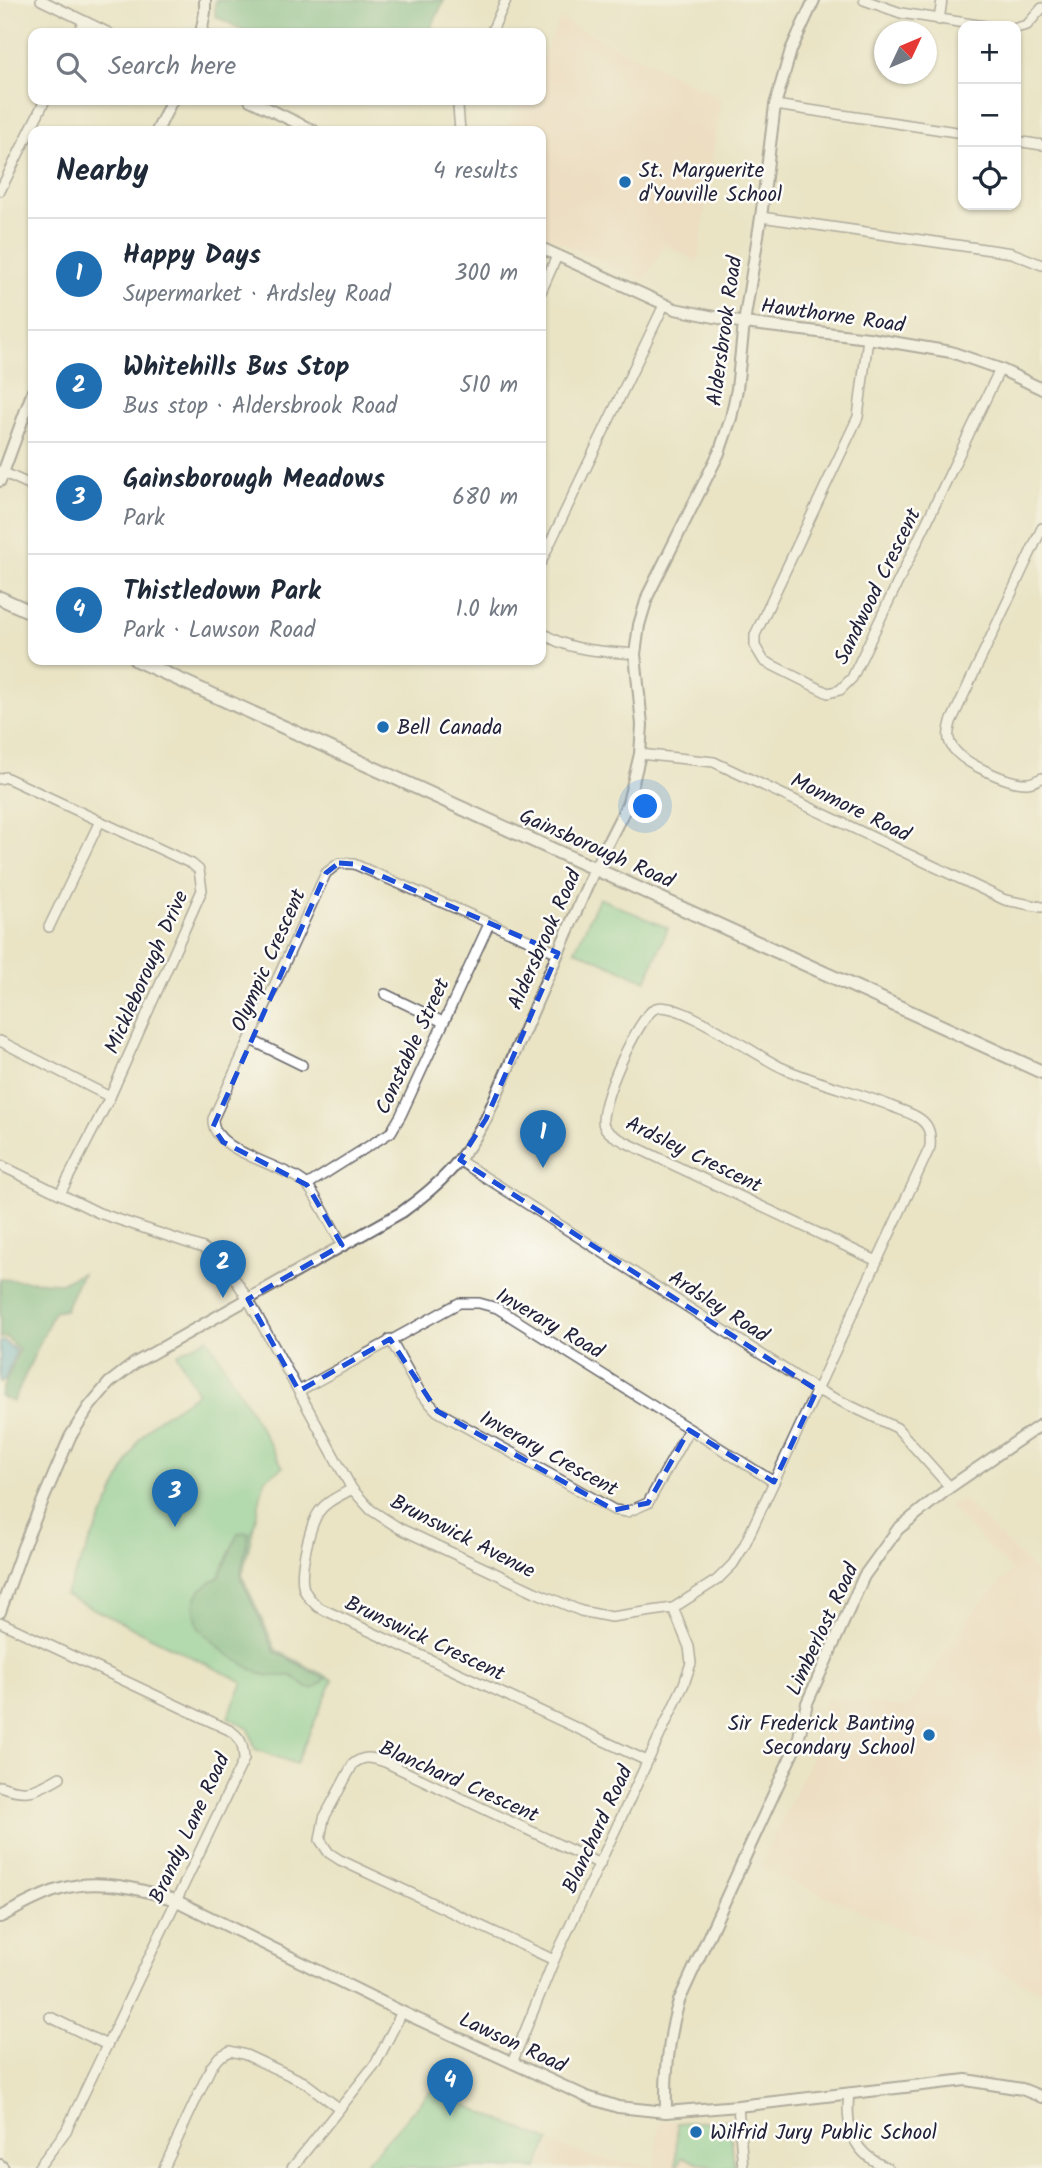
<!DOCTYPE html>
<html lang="en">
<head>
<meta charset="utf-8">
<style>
  :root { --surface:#fff; --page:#f2f2f3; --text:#1f2937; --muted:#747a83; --line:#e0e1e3; --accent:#1f6fb2 }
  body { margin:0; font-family:Kalam,sans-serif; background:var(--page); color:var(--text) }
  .controls { position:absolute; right:21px; top:21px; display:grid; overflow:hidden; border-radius:14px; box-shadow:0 2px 5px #0004 }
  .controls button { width:63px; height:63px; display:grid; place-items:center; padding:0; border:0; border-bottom:2px solid var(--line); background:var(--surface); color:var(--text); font:35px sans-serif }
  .compass { position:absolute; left:874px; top:21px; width:63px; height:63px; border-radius:50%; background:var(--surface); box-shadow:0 2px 5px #0004; rotate:46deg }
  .you { position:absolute; left:646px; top:807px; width:24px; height:24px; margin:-18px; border:5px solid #fff; border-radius:50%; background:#1a73e8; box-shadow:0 0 0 10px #1a73e833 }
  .badge { display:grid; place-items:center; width:46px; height:46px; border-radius:50%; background:var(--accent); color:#fff; font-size:23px; font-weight:700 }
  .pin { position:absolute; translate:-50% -58px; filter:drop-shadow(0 2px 4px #0008) }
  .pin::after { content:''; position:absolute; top:37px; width:24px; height:21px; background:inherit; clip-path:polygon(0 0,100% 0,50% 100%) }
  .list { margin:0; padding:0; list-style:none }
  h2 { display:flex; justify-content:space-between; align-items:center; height:91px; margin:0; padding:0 28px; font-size:30px }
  h2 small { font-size:23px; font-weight:400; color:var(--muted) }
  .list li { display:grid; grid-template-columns:46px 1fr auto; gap:21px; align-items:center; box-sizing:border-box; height:112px; padding:0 28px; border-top:2px solid var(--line) }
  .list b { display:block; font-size:26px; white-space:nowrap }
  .list p { margin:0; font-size:23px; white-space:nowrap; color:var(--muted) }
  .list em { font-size:23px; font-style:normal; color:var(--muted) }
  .icon { flex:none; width:38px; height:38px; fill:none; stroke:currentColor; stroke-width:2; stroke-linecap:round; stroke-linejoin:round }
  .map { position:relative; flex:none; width:1042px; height:2168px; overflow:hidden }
  .search { position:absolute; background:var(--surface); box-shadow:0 2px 5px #0004; left:28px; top:28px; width:518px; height:77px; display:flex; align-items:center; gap:18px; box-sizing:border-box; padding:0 24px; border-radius:14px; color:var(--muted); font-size:26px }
  .panel { position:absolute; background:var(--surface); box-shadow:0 2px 5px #0004; left:28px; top:126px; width:518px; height:539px; border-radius:14px }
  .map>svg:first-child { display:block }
</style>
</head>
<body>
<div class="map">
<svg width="1042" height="2168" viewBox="0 0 1042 2168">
  <rect width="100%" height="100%" fill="#fdfcf7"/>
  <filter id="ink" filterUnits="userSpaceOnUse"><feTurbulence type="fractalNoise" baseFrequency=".0143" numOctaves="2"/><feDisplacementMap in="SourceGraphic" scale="14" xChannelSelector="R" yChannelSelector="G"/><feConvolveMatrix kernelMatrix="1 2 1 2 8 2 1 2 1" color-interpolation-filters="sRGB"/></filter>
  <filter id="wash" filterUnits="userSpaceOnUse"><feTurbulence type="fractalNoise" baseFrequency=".00686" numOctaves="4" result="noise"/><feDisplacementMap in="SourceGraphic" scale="28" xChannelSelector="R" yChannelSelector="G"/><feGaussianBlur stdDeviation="1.57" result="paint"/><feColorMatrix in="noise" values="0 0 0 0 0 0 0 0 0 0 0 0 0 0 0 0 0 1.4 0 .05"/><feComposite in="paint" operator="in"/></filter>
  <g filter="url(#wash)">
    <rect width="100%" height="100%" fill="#eae4c5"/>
    <g fill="#f1d5bd">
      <path d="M 560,19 L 721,98 L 698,262 L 665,245 L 644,281 L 541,233 L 541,131 L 505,131 L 520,100 L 541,100 L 541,59 Z"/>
      <path d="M 962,1498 L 1042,1578 L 1042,1991 L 759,1867 L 810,1761 L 826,1698 L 907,1708 L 974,1610 L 1012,1571 L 949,1507 Z"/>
      <path d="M 731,2117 L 738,2160 L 736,2168 L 540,2168 L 551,2143 L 593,2157 L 655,2167 L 659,2122 Z"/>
    </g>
    <g fill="#72cc92" stroke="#4a7766" stroke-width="2">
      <path d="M 599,898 L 668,928 L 646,981 L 575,950 Z"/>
      <path d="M 208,1338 L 283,1467 L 265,1479 L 242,1576 L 276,1650 L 333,1680 L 296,1764 L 255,1749 L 249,1729 L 228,1717 L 243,1682 L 65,1595 L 138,1441 L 154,1422 L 198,1393 L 177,1354 Z"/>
      <path d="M 432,2090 L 549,2141 L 537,2168 L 361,2168 Z"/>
      <path d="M 730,2120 L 734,2168 L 715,2168 L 682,2157 L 678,2166 L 676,2165 L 677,2123 Z"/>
    </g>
    <g fill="#5db07c" stroke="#40695c" stroke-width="2">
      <path d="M 215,0 L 444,0 L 429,33 L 248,33 L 215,16 Z"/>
      <path d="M 82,1273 L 65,1310 L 54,1312 L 13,1402 L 0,1396 L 19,1350 L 6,1337 L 0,1338 L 0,1279 L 60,1283 Z"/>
      <path d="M 249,1532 L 240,1576 L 274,1651 L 326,1679 L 314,1689 L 307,1688 L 292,1676 L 270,1676 L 260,1674 L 224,1652 L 198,1627 L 194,1607 L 196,1597 L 201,1589 L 219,1577 L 238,1533 Z"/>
    </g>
    <path fill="#53abd0" stroke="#3a6686" stroke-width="2" d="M 4,1341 L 16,1351 L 4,1381 L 0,1382 L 0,1342 Z"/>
  </g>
  <g filter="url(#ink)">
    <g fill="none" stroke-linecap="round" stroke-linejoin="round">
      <defs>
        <g id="minor">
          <path d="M 41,0 L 109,33"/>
          <path d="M 864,0 L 901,13 L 985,26"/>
          <path d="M 939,20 L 942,0"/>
          <path d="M 1016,28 L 1027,25 L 1042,8"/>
          <path d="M 78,33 L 84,21"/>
          <path d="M 491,33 L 506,0"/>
          <path d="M 775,105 L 963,133"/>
          <path d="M 460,131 L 458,107 L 461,100"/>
          <path d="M 1016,141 L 1042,145"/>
          <path d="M 0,191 L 45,100"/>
          <path d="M 761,217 L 1012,253 L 1042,265"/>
          <path d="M 541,292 L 557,256"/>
          <path d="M 868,338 L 858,417 L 755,635 L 755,646 L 764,661 L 828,693 L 840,690 L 852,678 L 1000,369"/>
          <path d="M 0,471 L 33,486"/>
          <path d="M 1042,528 L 951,722 C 949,731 946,739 953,748 C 963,763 1009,784 1027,783 C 1032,783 1037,780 1042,778"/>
          <path d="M 541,562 L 664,305"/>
          <path d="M 541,632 C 569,652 602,651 635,654"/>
          <path d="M 640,754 L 714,762 L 1005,900 L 1042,907"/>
          <path d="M 0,779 L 5,777 L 192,864 L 199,870 L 202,890 L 110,1097"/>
          <path d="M 49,927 L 100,821"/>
          <path d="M 385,994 L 443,1022"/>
          <path d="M 251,1040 L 302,1065"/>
          <path d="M 0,1041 L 110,1097 L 60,1194"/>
          <path d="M 460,1161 L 817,1390 L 897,1428 L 950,1487"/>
          <path d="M 0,1165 L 99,1213 L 203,1248 C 226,1264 234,1277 248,1299 L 352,1489 L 371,1510 L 399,1528 L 535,1592 L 581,1611 L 611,1617 L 673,1608 L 717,1580 L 733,1564 L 744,1546 C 807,1413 868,1280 930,1147 C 931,1136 930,1126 920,1119 C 912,1113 900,1110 891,1106 C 856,1092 819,1084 785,1069 C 758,1058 681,1000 656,1008 C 639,1014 596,1110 604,1126 C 608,1134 618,1138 625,1142 L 877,1261"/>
          <path d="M 307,1185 L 391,1132 L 401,1115 L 489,924"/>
          <path d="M 342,1245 C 335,1232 314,1191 306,1184 C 284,1164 211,1152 213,1119 L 326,873 L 339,863 L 354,864 L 558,953"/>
          <path d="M 390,1339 L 421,1394 L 437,1411 L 614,1510 L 627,1512 L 648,1503 L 689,1429"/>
          <path d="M 299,1391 L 459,1303 L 479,1303 L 497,1308 L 774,1482"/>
          <path d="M 352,1489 C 340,1496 324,1502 317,1515 C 309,1530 300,1568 303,1585 C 304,1594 312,1601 318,1607 L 647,1761"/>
          <path d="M 0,1622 L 229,1730 C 241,1737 243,1744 244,1759 L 66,2131 L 38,2168"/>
          <path d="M 0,1786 C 27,1796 36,1791 60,1777"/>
          <path d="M 554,1960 L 340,1860 L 329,1853 L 320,1840 L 324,1818 L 353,1764 C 365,1755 372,1758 385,1762 L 600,1864"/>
          <path d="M 50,2017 L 107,2045"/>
          <path d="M 512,2063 L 554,1960 L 684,1684 L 691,1663 L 689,1647 L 673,1608"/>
          <path d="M 849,2093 C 845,2128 853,2154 888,2168"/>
          <path d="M 738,2106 L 743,2168"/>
          <path d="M 164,2168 L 211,2067 L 219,2057 L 230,2051 L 246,2055 L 304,2082 L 339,2108"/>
          <path d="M 292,2168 L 376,2063 L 402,2012"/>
        </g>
        <g id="tertiary">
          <path d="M 201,33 L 205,12 L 205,0"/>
          <path d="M 250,100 L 314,131"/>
          <path d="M 157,131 L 172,100"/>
          <path d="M 541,248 L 675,309 L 744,323 L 868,338 L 951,352 L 1000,369 L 1042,389"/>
          <path d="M 0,481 L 33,391"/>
          <path d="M 0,1612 L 23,1547 L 70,1437 L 89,1407 L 109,1383 L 135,1363 L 402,1212 C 442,1183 461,1163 486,1119 L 595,868 L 628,803 L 640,754 L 642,725 L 635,654 L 639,625 L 648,595 L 719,453 L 731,418 L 737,389 L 744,323 L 761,217 L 775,105 L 791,50 L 814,0"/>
          <path d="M 0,1917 C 20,1907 39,1895 61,1889 C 98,1878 139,1888 175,1900 L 402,2012 L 587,2097 L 618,2107 L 666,2112 L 738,2106 L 966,2080 L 1022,2089 L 1042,2097"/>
          <path d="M 666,2112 C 665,2073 668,2038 679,2001 L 798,1741 L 807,1703 L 864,1576 L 898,1529 L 950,1487 L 1042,1424"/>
          <path d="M 0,2165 L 3,2168"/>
        </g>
        <g id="secondary">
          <path d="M 0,598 L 33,613"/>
          <path d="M 136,660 L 1042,1072"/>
        </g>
      </defs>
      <use href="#minor" stroke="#68666b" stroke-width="12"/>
      <use href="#tertiary" stroke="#68666b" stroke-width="14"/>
      <use href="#secondary" stroke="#68666b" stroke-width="16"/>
      <use href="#minor" stroke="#fff" stroke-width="9"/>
      <use href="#tertiary" stroke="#fff" stroke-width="10"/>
      <use href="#secondary" stroke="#fff" stroke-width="12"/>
    </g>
  </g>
  <path d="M0 0H1042V2168H0ZM 339,863 L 354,864 L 558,953 L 486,1119 L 460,1160 L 817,1390 L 774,1482 L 689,1430 L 648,1503 L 614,1510 L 437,1411 L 390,1339 L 299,1391 L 248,1299 L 342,1245 L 307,1185 L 223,1142 L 213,1127 L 326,873 Z" fill="#eae4c5" fill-opacity=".55" fill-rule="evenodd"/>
  <path fill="none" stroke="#1d4ed8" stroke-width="5" stroke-dasharray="14 9" stroke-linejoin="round" d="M 339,863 L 354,864 L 558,953 L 486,1119 L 460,1160 L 817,1390 L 774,1482 L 689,1430 L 648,1503 L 614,1510 L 437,1411 L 390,1339 L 299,1391 L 248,1299 L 342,1245 L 307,1185 L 223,1142 L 213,1127 L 326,873 Z"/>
  <g fill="#1f6fb2" stroke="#fdfcf7" stroke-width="2.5">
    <circle cx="625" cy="182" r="7"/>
    <circle cx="383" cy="727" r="7"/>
    <circle cx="929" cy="1735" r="7"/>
    <circle cx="696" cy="2132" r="7"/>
  </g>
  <g text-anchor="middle" stroke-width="5" stroke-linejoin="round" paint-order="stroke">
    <g font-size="21" fill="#22223b" stroke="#fdfcf7" text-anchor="start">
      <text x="639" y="177">St. Marguerite<tspan x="639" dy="24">d'Youville School</tspan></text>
      <text x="397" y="734">Bell Canada</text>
      <text x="915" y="1730" text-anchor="end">Sir Frederick Banting<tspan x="915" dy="24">Secondary School</tspan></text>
      <text x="710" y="2139">Wilfrid Jury Public School</text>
    </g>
    <g font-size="21" fill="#22223b" stroke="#fdfcf7">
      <text transform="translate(833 315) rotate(8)" y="7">Hawthorne Road</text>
      <text transform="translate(724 331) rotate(-82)" y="7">Aldersbrook Road</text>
      <text transform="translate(877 586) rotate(-64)" y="7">Sandwood Crescent</text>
      <text transform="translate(851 807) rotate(26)" y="7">Monmore Road</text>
      <text transform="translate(597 848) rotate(24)" y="7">Gainsborough Road</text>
      <text transform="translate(544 939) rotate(-66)" y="7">Aldersbrook Road</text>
      <text transform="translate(268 960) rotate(-66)" y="7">Olympic Crescent</text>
      <text transform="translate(146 972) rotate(-66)" y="7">Mickleborough Drive</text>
      <text transform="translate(412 1046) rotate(-65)" y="7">Constable Street</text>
      <text transform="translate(694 1154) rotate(26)" y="7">Ardsley Crescent</text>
      <text transform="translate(719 1306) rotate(33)" y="7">Ardsley Road</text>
      <text transform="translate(550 1323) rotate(30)" y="7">Inverary Road</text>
      <text transform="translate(549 1453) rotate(29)" y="7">Inverary Crescent</text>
      <text transform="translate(463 1536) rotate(27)" y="7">Brunswick Avenue</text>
      <text transform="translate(822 1629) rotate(-65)" y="7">Limberlost Road</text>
      <text transform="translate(425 1638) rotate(25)" y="7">Brunswick Crescent</text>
      <text transform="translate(459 1781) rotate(24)" y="7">Blanchard Crescent</text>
      <text transform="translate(189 1828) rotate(-65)" y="7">Brandy Lane Road</text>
      <text transform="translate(597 1829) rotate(-65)" y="7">Blanchard Road</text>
      <text transform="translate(513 2042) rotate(25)" y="7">Lawson Road</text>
    </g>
  </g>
</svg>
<div class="controls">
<button>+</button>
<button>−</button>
<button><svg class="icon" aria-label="locate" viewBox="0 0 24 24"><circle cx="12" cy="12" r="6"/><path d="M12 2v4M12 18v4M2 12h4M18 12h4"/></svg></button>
</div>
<svg class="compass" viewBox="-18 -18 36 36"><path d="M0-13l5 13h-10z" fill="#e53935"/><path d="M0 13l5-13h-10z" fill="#747a83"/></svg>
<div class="you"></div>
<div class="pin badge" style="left:543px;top:1168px">1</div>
<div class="pin badge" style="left:223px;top:1298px">2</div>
<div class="pin badge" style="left:175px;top:1527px">3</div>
<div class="pin badge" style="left:450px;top:2116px">4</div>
<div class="search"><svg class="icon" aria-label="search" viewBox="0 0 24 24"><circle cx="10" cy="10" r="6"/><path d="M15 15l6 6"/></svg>Search here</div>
<section class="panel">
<h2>Nearby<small>4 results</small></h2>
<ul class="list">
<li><span class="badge">1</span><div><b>Happy Days</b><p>Supermarket · Ardsley Road</p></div><em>300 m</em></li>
<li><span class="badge">2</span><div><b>Whitehills Bus Stop</b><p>Bus stop · Aldersbrook Road</p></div><em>510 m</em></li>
<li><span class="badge">3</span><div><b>Gainsborough Meadows</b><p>Park</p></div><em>680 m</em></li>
<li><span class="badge">4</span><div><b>Thistledown Park</b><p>Park · Lawson Road</p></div><em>1.0 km</em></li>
</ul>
</section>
</div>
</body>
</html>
